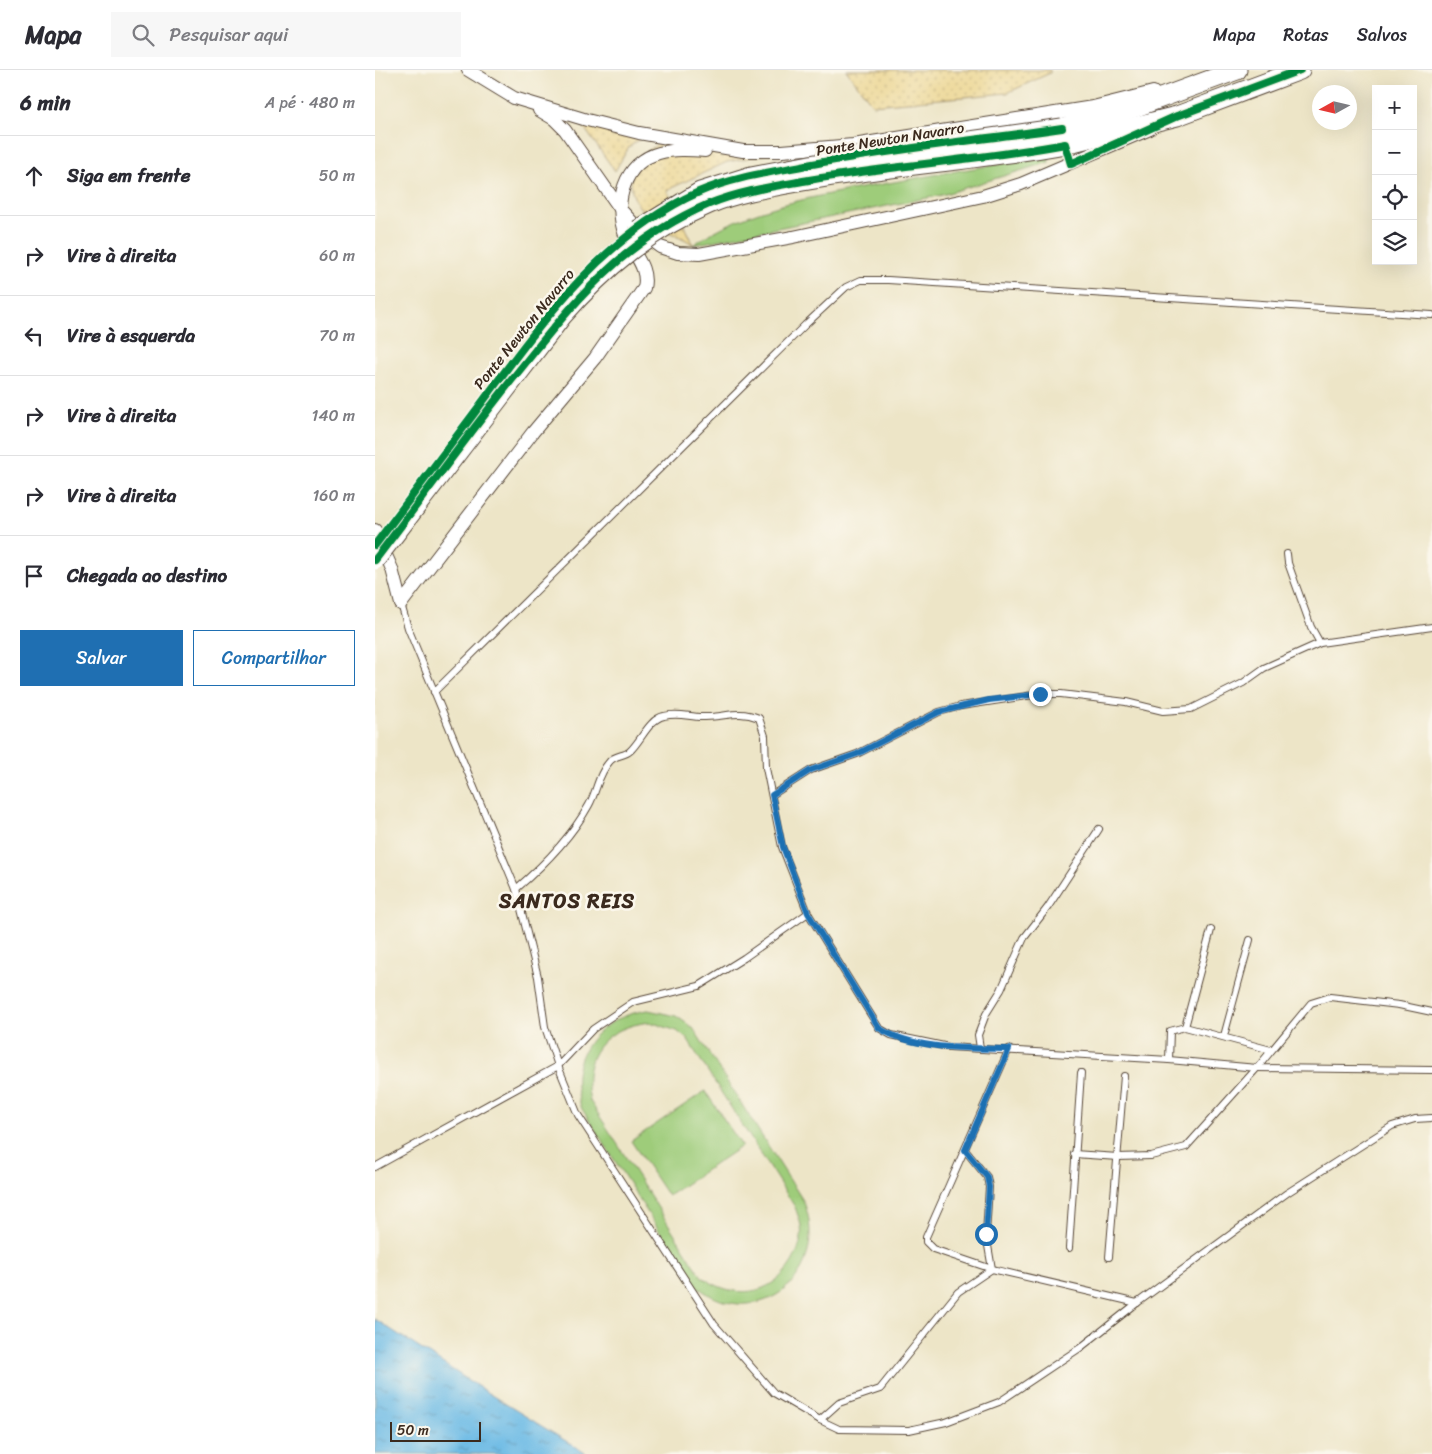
<!DOCTYPE html>
<html lang="pt">
<head>
<meta charset="utf-8">
<style>
  :root { --surface:#fff; --page:#f7f7f7; --text:#2b2b33; --muted:#7c7c81; --line:#e1e1e2; --accent:#1f6fb2 }
  body { margin:0; font-family:Sriracha,sans-serif; background:var(--page); color:var(--text) }
  .controls { position:absolute; right:15px; top:15px; display:grid; overflow:hidden; border-radius:0px; box-shadow:0 5px 20px #0002 }
  .controls button { width:45px; height:45px; display:grid; place-items:center; padding:0; border:0; border-bottom:1px solid var(--line); background:var(--surface); color:var(--text); font:25px sans-serif }
  .compass { position:absolute; left:937px; top:15px; width:45px; height:45px; border-radius:50%; background:var(--surface); box-shadow:0 5px 20px #0002; rotate:262deg }
  .scale { position:absolute; left:15px; bottom:12px; width:91px; box-sizing:border-box; padding-left:5px; border:2px solid #3b2a1e; border-top:0; font-size:14px; line-height:18px; white-space:nowrap; color:#3b2a1e; -webkit-text-stroke:4px #fbf7ec; paint-order:stroke }
  .stop { position:absolute; width:15px; height:15px; margin:-11px; border:4px solid #1f6fb2; border-radius:50%; background:#fff }
  .stop.end { background:#1f6fb2; border-color:#fff; box-shadow:0 1px 5px #0008 }
  .list { margin:0; padding:0; list-style:none }
  h2 { display:flex; justify-content:space-between; align-items:center; height:65px; margin:0; padding:0 20px; font-size:21px }
  h2 small { font-size:16px; font-weight:400; color:var(--muted) }
  .list li { display:grid; grid-template-columns:32px 1fr auto; gap:15px; align-items:center; box-sizing:border-box; height:80px; padding:0 20px; border-top:1px solid var(--line) }
  .list b { display:block; font-size:19px; white-space:nowrap }
  .list em { font-size:16px; font-style:normal; color:var(--muted) }
  .actions { display:flex; gap:10px; padding:15px 20px }
  .actions a { flex:1; padding:11px 0; border:1px solid var(--accent); border-radius:0px; text-align:center; font-size:18px; color:var(--accent) }
  .actions .main { background:var(--accent); color:#fff }
  .icon { flex:none; width:28px; height:28px; fill:none; stroke:currentColor; stroke-width:2; stroke-linecap:round; stroke-linejoin:round }
  .map { position:relative; flex:none; width:1057px; height:1384px; overflow:hidden }
  header { display:flex; align-items:center; gap:30px; box-sizing:border-box; height:70px; padding:0 25px; background:var(--surface); border-bottom:1px solid var(--line) }
  header strong { font-size:24px }
  nav { display:flex; gap:28px; margin-inline-start:auto; font-size:18px }
  .search { width:350px; height:45px; background:var(--page); display:flex; align-items:center; gap:12px; box-sizing:border-box; padding:0 18px; border-radius:0px; color:var(--muted); font-size:19px }
  main { display:flex }
  aside { flex:1; background:var(--surface) }
  .map>svg:first-child { display:block }
</style>
</head>
<body>
<header>
<strong>Mapa</strong>
<div class="search"><svg class="icon" aria-label="search" viewBox="0 0 24 24"><circle cx="10" cy="10" r="6"/><path d="M15 15l6 6"/></svg>Pesquisar aqui</div>
<nav><a>Mapa</a><a>Rotas</a><a>Salvos</a></nav>
</header>
<main>
<aside>
<h2>6 min<small>A pé · 480 m</small></h2>
<ul class="list">
<li><svg class="icon" aria-label="ahead" viewBox="0 0 24 24"><path d="M12 20V5M6 11l6-6 6 6"/></svg><div><b>Siga em frente</b></div><em>50 m</em></li>
<li><svg class="icon" aria-label="right" viewBox="0 0 24 24"><path d="M7 20v-9h11M14 6l5 5-5 5"/></svg><div><b>Vire à direita</b></div><em>60 m</em></li>
<li><svg class="icon" aria-label="left" viewBox="0 0 24 24"><path d="M17 20v-9H6M10 6l-5 5 5 5"/></svg><div><b>Vire à esquerda</b></div><em>70 m</em></li>
<li><svg class="icon" aria-label="right" viewBox="0 0 24 24"><path d="M7 20v-9h11M14 6l5 5-5 5"/></svg><div><b>Vire à direita</b></div><em>140 m</em></li>
<li><svg class="icon" aria-label="right" viewBox="0 0 24 24"><path d="M7 20v-9h11M14 6l5 5-5 5"/></svg><div><b>Vire à direita</b></div><em>160 m</em></li>
<li><svg class="icon" aria-label="arrive" viewBox="0 0 24 24"><path d="M6 21V4h12l-3 4 3 4H6"/></svg><div><b>Chegada ao destino</b></div></li>
</ul>
<div class="actions"><a class="main">Salvar</a><a>Compartilhar</a></div>
</aside>
<div class="map">
<svg width="1057" height="1384" viewBox="0 0 1057 1384">
  <defs>
    <pattern id="sand-dots" width="8" height="8" patternUnits="userSpaceOnUse" patternTransform="scale(1.25)"><rect width="8" height="8" fill="#eeda9e"/><path d="M2 2h.1M6 6h.1" fill="none" stroke="#cdbb88" stroke-width="1.8" stroke-linecap="round"/></pattern>
    <pattern id="water-ripples" width="26" height="14" patternUnits="userSpaceOnUse" patternTransform="scale(1.25)"><rect width="26" height="14" fill="#6bbae5"/><path d="M2 4q2-2 4 0t4 0M15 11q2-2 4 0t4 0" fill="none" stroke="#5997b9"/></pattern>
  </defs>
  <rect width="100%" height="100%" fill="#fbf7ec"/>
  <filter id="ink" filterUnits="userSpaceOnUse"><feTurbulence type="fractalNoise" baseFrequency=".02" numOctaves="2"/><feDisplacementMap in="SourceGraphic" scale="10" xChannelSelector="R" yChannelSelector="G"/><feConvolveMatrix kernelMatrix="1 2 1 2 8 2 1 2 1" color-interpolation-filters="sRGB"/></filter>
  <filter id="wash" filterUnits="userSpaceOnUse"><feTurbulence type="fractalNoise" baseFrequency=".0096" numOctaves="4" result="noise"/><feDisplacementMap in="SourceGraphic" scale="20" xChannelSelector="R" yChannelSelector="G"/><feGaussianBlur stdDeviation="1.12" result="paint"/><feColorMatrix in="noise" values="0 0 0 0 0 0 0 0 0 0 0 0 0 0 0 0 0 1.4 0 .05"/><feComposite in="paint" operator="in"/></filter>
  <g filter="url(#wash)">
    <rect width="100%" height="100%" fill="#ede5c7"/>
    <g fill="#9ecc7a" stroke="#6c7b4c" fill-rule="evenodd">
      <path d="M 674,88 L 674,92 L 567,125 L 318,175 C 372,136 444,126 508,114 C 563,104 618,94 674,88 Z"/>
      <path d="M 273,940 L 301,946 L 318,958 L 429,1132 C 458,1209 376,1269 316,1211 L 207,1039 C 188,988 223,947 273,940 ZM 275,952 L 302,961 L 312,969 L 420,1137 C 422,1143 425,1150 426,1156 C 428,1169 423,1181 417,1192 C 395,1228 358,1229 327,1207 L 215,1031 C 205,986 229,957 275,952 Z"/>
      <path d="M 330,1021 L 367,1076 L 293,1126 L 256,1071 Z"/>
    </g>
    <g fill="url(#sand-dots)" stroke="#94825e">
      <path d="M 471,0 L 675,0 L 675,3 L 632,23 L 498,35 Z"/>
      <path d="M 205,52 L 270,65 L 254,77 L 240,101 Z"/>
      <path d="M 282,74 L 399,83 L 352,92 L 292,120 L 318,175 C 309,167 300,166 290,160 C 253,137 241,102 282,74 Z"/>
    </g>
    <path fill="url(#water-ripples)" stroke="#537282" d="M 0,1249 L 113,1323 L 212,1384 L 0,1384 Z"/>
  </g>
  <g filter="url(#ink)">
    <g fill="none" stroke-linecap="round" stroke-linejoin="round">
      <defs>
        <g id="service">
          <path d="M 912,484 L 913,493 L 936,557 L 945,573"/>
          <path d="M 26,534 L 33,558 L 141,819 L 163,907 L 170,957 L 183,996 L 203,1045 L 339,1254 L 399,1323 L 445,1350 L 464,1359 L 534,1360 L 571,1352 L 624,1332 L 705,1278 L 762,1233 L 912,1123 L 1017,1056 L 1040,1049 L 1057,1048"/>
          <path d="M 59,622 L 430,255 L 471,217 L 486,210 L 513,210 L 1057,245"/>
          <path d="M 397,725 L 436,700 L 482,684 L 564,642 L 586,636 L 665,624 L 686,624 L 751,632 L 788,641 L 816,639 L 868,613 L 889,598 L 945,573 L 1057,557"/>
          <path d="M 141,819 C 169,795 196,768 214,735 C 222,721 223,704 235,691 C 240,685 250,686 255,681 C 266,671 274,649 289,646 C 303,642 314,647 327,647 C 350,648 361,639 384,648 L 390,666 L 391,698 L 407,777 L 433,843"/>
          <path d="M 810,957 L 836,860"/>
          <path d="M 849,966 L 875,870"/>
          <path d="M 605,978 L 603,965 L 611,944 L 626,920 L 649,868 L 673,837 L 724,759"/>
          <path d="M 634,979 L 551,1167 L 551,1172 L 558,1179 L 617,1199 L 762,1233"/>
          <path d="M 794,990 L 795,961 L 810,957 L 896,980"/>
          <path d="M 699,1084 L 743,1087 L 776,1086 L 811,1077 L 882,998 L 936,933 L 955,927 L 1024,935 L 1057,942"/>
          <path d="M 0,1097 L 183,996 L 218,959 L 258,932 L 324,916 L 369,888 L 433,843 L 504,958 L 516,965 L 574,977 L 794,990 L 882,998 L 1057,1000"/>
          <path d="M 694,1178 L 706,1003"/>
          <path d="M 734,1187 L 749,1006"/>
          <path d="M 445,1350 L 464,1333 L 505,1319 L 583,1222 L 617,1199 L 611,1164 L 614,1117 L 612,1107 L 590,1080"/>
        </g>
        <g id="minor">
          <path d="M 93,0 L 139,28 L 212,50 L 264,63 L 368,81 L 407,81 L 478,75 L 718,37 L 778,22"/>
          <path d="M 164,40 L 179,49 L 190,60 L 246,140 L 269,165 L 285,177 L 303,183 L 324,184 L 418,167 L 608,126 L 646,114 L 775,59"/>
          <path d="M 0,460 L 17,499 L 26,534"/>
          <path d="M 26,534 L 158,362 L 220,288 L 269,218 C 274,197 257,183 250,165 C 238,133 249,92 284,83 C 299,79 315,80 330,81"/>
        </g>
        <g id="primary">
          <path d="M 687,58 L 761,37 L 862,0"/>
          <path d="M 690,74 L 802,46 L 925,0"/>
        </g>
      </defs>
      <use href="#service" stroke="#564637" stroke-width="8"/>
      <use href="#minor" stroke="#564637" stroke-width="14"/>
      <use href="#primary" stroke="#564637" stroke-width="21"/>
      <use href="#service" stroke="#fff" stroke-width="6"/>
      <use href="#minor" stroke="#fff" stroke-width="12"/>
      <use href="#primary" stroke="#fff" stroke-width="19"/>
      <defs>
        <g id="primary-bridge">
          <path d="M 263,160 L 325,122 L 376,106 L 467,89 L 687,58"/>
          <path d="M 0,490 L 187,246 C 229,198 275,159 334,134 C 365,121 401,116 434,110 C 519,95 605,90 690,74"/>
        </g>
      </defs>
      <use href="#primary-bridge" stroke="#564637" stroke-width="21" stroke-linecap="butt"/>
      <use href="#primary-bridge" stroke="#fff" stroke-width="19"/>
      <defs>
        <g id="cycleway">
          <path d="M 0,475 C 33,431 67,386 100,342 C 162,258 226,166 324,122 C 358,107 397,102 432,95 C 517,79 602,70 687,58"/>
          <path d="M 0,490 C 45,431 89,370 135,312 C 194,238 244,172 334,134 C 365,121 401,116 434,110 C 519,95 605,90 690,74 L 696,94 L 802,46 L 925,0"/>
        </g>
      </defs>
      <use href="#cycleway" stroke="#fbf7ec" stroke-width="11"/>
      <use href="#cycleway" stroke="#00873e" stroke-width="8"/>
    </g>
  </g>
  <g fill="none" stroke-linecap="round" stroke-linejoin="round" filter="url(#ink)">
    <path stroke="#1f6fb2" stroke-width="6" d="M 611,1164 L 614,1117 L 612,1107 L 590,1080 L 634,979 C 594,978 538,980 504,958 L 433,843 L 408,777 L 397,725 L 436,700 L 482,684 L 564,642 L 614,630 L 665,624"/>
  </g>
  <g text-anchor="middle" stroke-width="5" stroke-linejoin="round" paint-order="stroke">
    <g font-size="15" fill="#3b2a1e" stroke="#fbf7ec">
      <text transform="translate(515 69) rotate(-9)" y="5">Ponte Newton Navarro</text>
      <text transform="translate(149 259) rotate(-51)" y="5">Ponte Newton Navarro</text>
    </g>
    <g font-size="20" font-weight="bold" letter-spacing="1" fill="#3b2a1e" stroke="#fbf7ec">
      <text x="192" y="838">SANTOS REIS</text>
    </g>
  </g>
</svg>
<div class="controls">
<button>+</button>
<button>−</button>
<button><svg class="icon" aria-label="locate" viewBox="0 0 24 24"><circle cx="12" cy="12" r="6"/><path d="M12 2v4M12 18v4M2 12h4M18 12h4"/></svg></button>
<button><svg class="icon" aria-label="layers" viewBox="0 0 24 24"><path d="M12 4l9 5-9 5-9-5zM3 14l9 5 9-5"/></svg></button>
</div>
<svg class="compass" viewBox="-18 -18 36 36"><path d="M0-13l5 13h-10z" fill="#e53935"/><path d="M0 13l5-13h-10z" fill="#7c7c81"/></svg>
<div class="scale">50 m</div>
<div class="stop" style="left:611px;top:1164px"></div>
<div class="stop end" style="left:665px;top:624px"></div>
</div>
</main>
</body>
</html>
